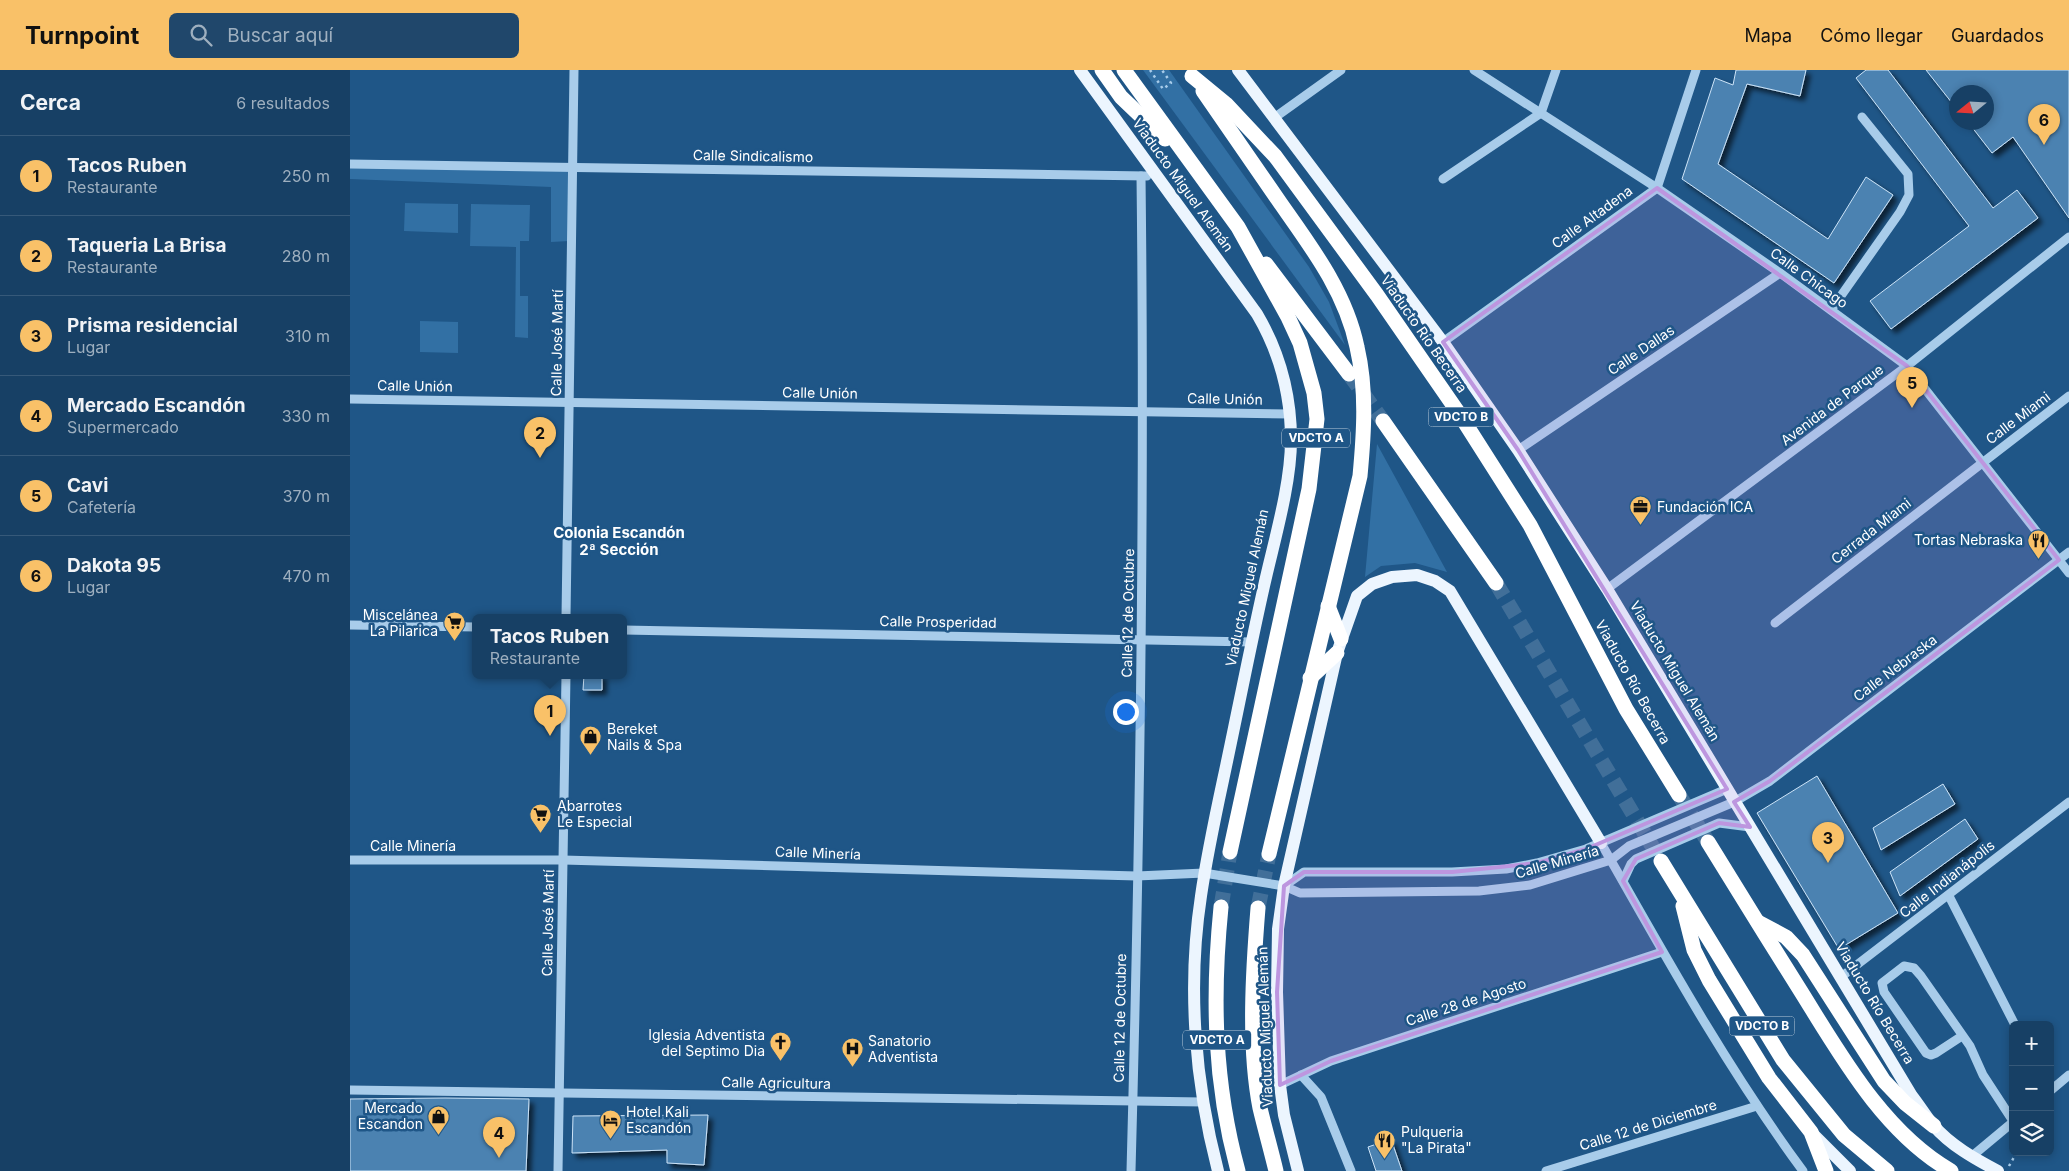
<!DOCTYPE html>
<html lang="es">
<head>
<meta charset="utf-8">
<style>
  :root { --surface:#174065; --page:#20476b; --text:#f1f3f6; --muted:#9eafbf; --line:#365979; --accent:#f9c168 }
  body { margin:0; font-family:Inter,sans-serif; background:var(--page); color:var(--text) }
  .controls { position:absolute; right:15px; bottom:15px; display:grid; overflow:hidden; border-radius:8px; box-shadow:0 2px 8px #0003 }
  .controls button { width:45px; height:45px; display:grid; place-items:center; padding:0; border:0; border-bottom:1px solid var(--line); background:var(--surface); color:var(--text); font:25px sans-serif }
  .compass { position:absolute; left:1599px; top:15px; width:45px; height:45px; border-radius:50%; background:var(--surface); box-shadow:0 2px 8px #0003; rotate:252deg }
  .you { position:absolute; left:775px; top:641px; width:18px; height:18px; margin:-12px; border:4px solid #fff; border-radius:50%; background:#1a73e8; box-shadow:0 0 0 8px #1a73e833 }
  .badge { display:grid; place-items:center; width:32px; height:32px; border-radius:50%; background:var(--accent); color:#111; font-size:16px; font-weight:700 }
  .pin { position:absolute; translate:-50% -41px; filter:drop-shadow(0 1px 2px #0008) }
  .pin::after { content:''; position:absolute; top:26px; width:18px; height:15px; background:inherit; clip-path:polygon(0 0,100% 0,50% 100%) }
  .popup { position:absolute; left:122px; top:544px; width:155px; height:65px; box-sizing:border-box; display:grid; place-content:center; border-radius:8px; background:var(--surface); filter:drop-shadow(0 1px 4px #0005); font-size:16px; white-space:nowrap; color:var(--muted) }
  .popup b { font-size:19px; color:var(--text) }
  .popup::after { content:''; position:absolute; left:50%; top:100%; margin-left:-10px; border:10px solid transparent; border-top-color:var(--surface) }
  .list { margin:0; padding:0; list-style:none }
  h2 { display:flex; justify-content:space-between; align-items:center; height:65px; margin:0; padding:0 20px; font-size:21px }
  h2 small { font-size:16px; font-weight:400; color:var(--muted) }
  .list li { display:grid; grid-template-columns:32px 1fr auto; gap:15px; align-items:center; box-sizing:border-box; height:80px; padding:0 20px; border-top:1px solid var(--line) }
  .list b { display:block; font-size:19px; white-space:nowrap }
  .list p { margin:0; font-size:16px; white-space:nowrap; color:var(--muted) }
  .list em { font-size:16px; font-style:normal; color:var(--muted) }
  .icon { flex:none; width:28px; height:28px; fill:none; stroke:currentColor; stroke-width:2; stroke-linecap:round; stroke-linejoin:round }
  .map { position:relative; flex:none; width:1719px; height:1101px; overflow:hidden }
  header { display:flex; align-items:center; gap:30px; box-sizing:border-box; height:70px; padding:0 25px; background:var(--accent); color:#111 }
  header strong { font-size:24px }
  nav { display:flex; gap:28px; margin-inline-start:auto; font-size:18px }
  .search { width:350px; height:45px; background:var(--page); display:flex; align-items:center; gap:12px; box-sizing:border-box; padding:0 18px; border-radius:8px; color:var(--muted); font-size:19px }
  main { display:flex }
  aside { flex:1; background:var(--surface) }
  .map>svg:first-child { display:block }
</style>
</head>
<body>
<header>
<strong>Turnpoint</strong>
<div class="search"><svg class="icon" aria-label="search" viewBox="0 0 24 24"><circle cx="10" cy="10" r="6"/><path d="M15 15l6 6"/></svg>Buscar aquí</div>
<nav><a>Mapa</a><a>Cómo llegar</a><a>Guardados</a></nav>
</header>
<main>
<aside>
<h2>Cerca<small>6 resultados</small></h2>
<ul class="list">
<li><span class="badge">1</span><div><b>Tacos Ruben</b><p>Restaurante</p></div><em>250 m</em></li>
<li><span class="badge">2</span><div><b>Taqueria La Brisa</b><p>Restaurante</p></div><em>280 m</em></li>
<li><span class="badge">3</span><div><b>Prisma residencial</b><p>Lugar</p></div><em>310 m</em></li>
<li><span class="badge">4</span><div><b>Mercado Escandón</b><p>Supermercado</p></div><em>330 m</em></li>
<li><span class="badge">5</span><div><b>Cavi</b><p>Cafetería</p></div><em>370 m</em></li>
<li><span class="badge">6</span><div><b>Dakota 95</b><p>Lugar</p></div><em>470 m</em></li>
</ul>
</aside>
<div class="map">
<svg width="1719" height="1101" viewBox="0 0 1719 1101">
  <defs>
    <filter id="shadow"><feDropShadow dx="4.5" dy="4.5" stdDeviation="2.5" flood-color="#0009"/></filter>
  </defs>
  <rect width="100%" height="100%" fill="#1f5687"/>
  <g fill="#3270a4">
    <path d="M 793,0 L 819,0 L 959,197 L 979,232 L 995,275 Z"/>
    <path d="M 0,96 L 220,101 L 219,171 L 201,172 L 201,117 L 0,109 Z"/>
    <path d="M 55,133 L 108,134 L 108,163 L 54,161 Z"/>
    <path d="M 121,134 L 180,135 L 179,171 L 170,171 L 170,226 L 178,226 L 178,268 L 165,267 L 166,177 L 120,176 Z"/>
    <path d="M 70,251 L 108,252 L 108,283 L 70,282 Z"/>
    <path d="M 1027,374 L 1097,502 L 1065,493 L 1031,496 L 1015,507 Z"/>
  </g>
  <g fill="#4b82b1" stroke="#cde4f8" filter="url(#shadow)">
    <path d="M 1386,0 L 1456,0 L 1450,26 L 1397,14 L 1368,94 L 1478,169 L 1516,107 L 1543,125 L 1484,213 L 1332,109 L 1365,8 L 1383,15 Z"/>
    <path d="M 1516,0 L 1538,0 L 1643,138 L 1667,120 L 1688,148 L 1541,259 L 1520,231 L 1619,156 L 1506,8 Z"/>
    <path d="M 1576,0 L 1719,0 L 1719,148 L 1663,67 L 1642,83 L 1618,52 L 1636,52 L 1636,22 L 1606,22 L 1606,38 Z"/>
    <path d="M 234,605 L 252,605 L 252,620 L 233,620 Z"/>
    <path d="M 1467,706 L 1548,843 L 1489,879 L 1407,743 Z"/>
    <path d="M 1593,714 L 1605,734 L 1531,780 L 1523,758 Z"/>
    <path d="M 1615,749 L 1628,769 L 1550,826 L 1540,802 Z"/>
    <path d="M 95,1028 L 179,1029 L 176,1101 L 0,1101 L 0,1029 Z"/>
    <path d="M 358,1045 L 354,1095 L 317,1093 L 317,1080 L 222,1083 L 223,1046 Z"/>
    <path d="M 1041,1069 L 1052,1101 L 1026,1101 L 1018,1077 Z"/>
  </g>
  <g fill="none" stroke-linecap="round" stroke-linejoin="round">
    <g stroke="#416f99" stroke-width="15" stroke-dasharray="15 8" stroke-linecap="butt">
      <path d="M 999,304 L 1033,351"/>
      <path d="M 1146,513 L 1311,791"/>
      <path d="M 1329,725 L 1358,772"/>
      <path d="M 871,837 L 880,782"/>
      <path d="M 908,838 L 919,784"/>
    </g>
    <g stroke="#a8ccea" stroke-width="2.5" stroke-dasharray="2.5 4" stroke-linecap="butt">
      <path d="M 800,0 L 813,19 L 821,13 L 812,0"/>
      <path d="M 1659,1096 L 1667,1082"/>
    </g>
    <g stroke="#a8ccea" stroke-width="9">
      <path d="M 1124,0 L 1307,118 L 1430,203 L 1557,296 L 1719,503"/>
      <path d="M 1191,43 L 1206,0"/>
      <path d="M 924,48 L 991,0"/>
      <path d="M 0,94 L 797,106"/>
      <path d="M 1093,109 L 1191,43"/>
      <path d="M 1481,240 L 1550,142 L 1559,125 L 1558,104 L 1512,47"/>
      <path d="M 1093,272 L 1307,118 L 1346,0"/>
      <path d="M 0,329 L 940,344"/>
      <path d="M 1168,380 L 1430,203"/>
      <path d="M 1257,519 L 1557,296 L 1719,167"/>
      <path d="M 216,547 L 224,0"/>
      <path d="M 1425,553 L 1719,326"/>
      <path d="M 0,555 L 126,557"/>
      <path d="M 274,560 L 902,572"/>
      <path d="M 1251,773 C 1314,884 1377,998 1453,1101"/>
      <path d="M 0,790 L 213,790 L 787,806 L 854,803 L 934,816 L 950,823 L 1129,821 L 1180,815 L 1261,790 L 1279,776 L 1384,732 L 1420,711 L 1719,482"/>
      <path d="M 1273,811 L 1281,794 L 1286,789 L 1369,753 L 1400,757"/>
      <path d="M 934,816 L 954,802 L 1102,802 L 1156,799 L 1187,793 L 1236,779 L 1377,719"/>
      <path d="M 1599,826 L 1665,955"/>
      <path d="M 1491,907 L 1719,732"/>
      <path d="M 1612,966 L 1586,983 L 1581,985 L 1576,983 L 1534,922 L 1532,913 L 1554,896 L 1564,898 L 1571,906 L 1620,976 L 1633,1005 L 1663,1051"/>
      <path d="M 951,1005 L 971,1027 L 1001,1101"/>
      <path d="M 930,1015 L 981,991 L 1312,882"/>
      <path d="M 0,1020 L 853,1032"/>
      <path d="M 1700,1021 L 1719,1005"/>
      <path d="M 1621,1087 L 1663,1052"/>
      <path d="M 208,1101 L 216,605"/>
      <path d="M 781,1101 C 790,769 795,437 791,106"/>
      <path d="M 1196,1101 L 1407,1036"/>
    </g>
    <g stroke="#ecf5fe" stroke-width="12">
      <path d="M 730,0 L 907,244 C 930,283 941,325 941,370 C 941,415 924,471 914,516 C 900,578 888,640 875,701 C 866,743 857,784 851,826 C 837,917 845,1013 868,1101"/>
      <path d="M 888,0 L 1093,272 L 1168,380 L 1257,519 L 1562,1026 C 1569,1035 1576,1046 1583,1055 C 1600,1075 1625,1089 1648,1101"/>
      <path d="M 1463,1064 L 1500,1101"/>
      <path d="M 948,1101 L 934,1045 L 930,1015 L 927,922 L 928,859 L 934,816 L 987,583 L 1007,526 L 1022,514 L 1042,507 L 1067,505 L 1085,511 L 1100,521 L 1251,773"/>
    </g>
    <g stroke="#fff" stroke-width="15">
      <path d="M 752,0 L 771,27 L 815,69"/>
      <path d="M 774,0 L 888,157 L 938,247 L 950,273 L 964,323 L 967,349 L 959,419 L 880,782"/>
      <path d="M 842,6 L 876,34 L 925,86 L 1027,225 L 1110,345 L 1180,455 L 1276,639 L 1329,725"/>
      <path d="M 853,21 C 879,59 905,96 931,134 C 962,178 996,223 1007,277 C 1017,320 1014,363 1010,406 L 919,784"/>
      <path d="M 916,194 L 999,304"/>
      <path d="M 1033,351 L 1146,513"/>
      <path d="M 978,536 L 991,569"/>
      <path d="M 960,608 L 987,583"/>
      <path d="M 1358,772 C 1388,821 1419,871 1450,920 C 1490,984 1533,1062 1601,1101"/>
      <path d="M 1311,791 L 1433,990 L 1494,1065 L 1537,1101"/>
      <path d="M 1333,836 L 1344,880 L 1359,910 L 1419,1008 L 1461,1062 L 1476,1101"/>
      <path d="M 871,837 C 862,928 864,1013 888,1101"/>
      <path d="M 908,838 C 903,900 898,977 910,1038 C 915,1059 921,1080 926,1101"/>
      <path d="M 1408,852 L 1436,867 L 1453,885 L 1534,1011 L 1555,1033 L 1584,1056"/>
    </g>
  </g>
  <path fill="#bd96df" fill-opacity="0.2" stroke="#bd96df" stroke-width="4" stroke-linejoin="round" d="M 1307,118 L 1557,296 L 1709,490 L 1420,711 L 1384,732 L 1400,757 L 1369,753 L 1286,789 L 1273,811 L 1312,882 L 981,991 L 930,1015 L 927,922 L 934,816 L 954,802 L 1102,802 L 1187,793 L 1236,779 L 1377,719 L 1168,380 L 1093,272 Z"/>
  <defs>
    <symbol id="office-pin" viewBox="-11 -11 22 30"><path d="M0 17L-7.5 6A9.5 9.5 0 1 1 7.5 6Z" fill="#f9c168" stroke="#1f5687"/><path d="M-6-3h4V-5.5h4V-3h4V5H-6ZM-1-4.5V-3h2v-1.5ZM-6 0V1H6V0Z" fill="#111"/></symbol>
    <symbol id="restaurant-pin" viewBox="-11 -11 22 30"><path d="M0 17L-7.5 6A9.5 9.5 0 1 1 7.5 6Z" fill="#f9c168" stroke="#1f5687"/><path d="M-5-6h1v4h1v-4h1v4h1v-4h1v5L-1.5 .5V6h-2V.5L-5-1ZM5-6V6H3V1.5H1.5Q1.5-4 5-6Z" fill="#111"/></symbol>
    <symbol id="supermarket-pin" viewBox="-11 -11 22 30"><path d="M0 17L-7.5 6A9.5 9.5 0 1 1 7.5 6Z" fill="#f9c168" stroke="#1f5687"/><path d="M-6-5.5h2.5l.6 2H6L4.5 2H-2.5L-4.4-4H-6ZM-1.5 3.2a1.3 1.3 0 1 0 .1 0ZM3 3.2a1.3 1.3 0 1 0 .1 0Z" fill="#111"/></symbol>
    <symbol id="shop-pin" viewBox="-11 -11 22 30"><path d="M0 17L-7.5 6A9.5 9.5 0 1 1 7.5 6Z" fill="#f9c168" stroke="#1f5687"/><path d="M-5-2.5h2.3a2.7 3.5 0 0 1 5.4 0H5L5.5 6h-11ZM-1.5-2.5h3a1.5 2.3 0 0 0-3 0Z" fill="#111"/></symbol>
    <symbol id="church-pin" viewBox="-11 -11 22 30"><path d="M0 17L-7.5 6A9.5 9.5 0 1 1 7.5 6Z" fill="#f9c168" stroke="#1f5687"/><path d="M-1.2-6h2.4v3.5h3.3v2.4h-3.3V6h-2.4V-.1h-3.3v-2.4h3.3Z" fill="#111"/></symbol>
    <symbol id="hospital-pin" viewBox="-11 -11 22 30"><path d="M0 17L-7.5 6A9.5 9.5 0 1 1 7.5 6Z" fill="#f9c168" stroke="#1f5687"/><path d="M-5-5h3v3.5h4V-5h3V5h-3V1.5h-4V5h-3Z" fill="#111"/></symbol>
    <symbol id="hotel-pin" viewBox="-11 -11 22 30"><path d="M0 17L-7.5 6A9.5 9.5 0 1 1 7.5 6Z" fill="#f9c168" stroke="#1f5687"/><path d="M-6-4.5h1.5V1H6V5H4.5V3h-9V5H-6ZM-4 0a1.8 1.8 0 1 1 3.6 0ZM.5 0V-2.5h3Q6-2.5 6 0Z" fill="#111"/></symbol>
  </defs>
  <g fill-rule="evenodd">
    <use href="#office-pin" x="1278" y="424" width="25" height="34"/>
    <use href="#restaurant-pin" x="1676" y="458" width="25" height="34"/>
    <use href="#supermarket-pin" x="92" y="540" width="25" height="34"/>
    <use href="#shop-pin" x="228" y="654" width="25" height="34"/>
    <use href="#supermarket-pin" x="178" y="732" width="25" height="34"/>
    <use href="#church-pin" x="418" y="960" width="25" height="34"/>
    <use href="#hospital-pin" x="490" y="966" width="25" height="34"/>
    <use href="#shop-pin" x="76" y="1034" width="25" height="34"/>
    <use href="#hotel-pin" x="248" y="1038" width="25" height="34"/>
    <use href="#restaurant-pin" x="1022" y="1058" width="25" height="34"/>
  </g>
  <g text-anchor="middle" stroke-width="5" stroke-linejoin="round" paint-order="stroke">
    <g fill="#1f5687" stroke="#bcccdb" stroke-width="1">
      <rect x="1078.5" y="337.5" width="65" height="19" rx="4"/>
      <rect x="932" y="358.5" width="68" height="19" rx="4"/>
      <rect x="1379.5" y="946.5" width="65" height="19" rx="4"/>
      <rect x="833" y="960.5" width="68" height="19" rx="4"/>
    </g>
    <g font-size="12" font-weight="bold" fill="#fff">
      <text x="1111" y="351">VDCTO B</text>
      <text x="966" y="372">VDCTO A</text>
      <text x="1412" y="960">VDCTO B</text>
      <text x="867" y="974">VDCTO A</text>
    </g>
    <g font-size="14" fill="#fff" stroke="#1f5687">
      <text transform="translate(403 86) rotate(1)" y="5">Calle Sindicalismo</text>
      <text transform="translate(833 115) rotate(54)" y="5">Viaducto Miguel Alemán</text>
      <text transform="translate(1242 147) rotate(-36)" y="5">Calle Altadena</text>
      <text transform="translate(1459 208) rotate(36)" y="5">Calle Chicago</text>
      <text transform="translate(1074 264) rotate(55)" y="5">Viaducto Río Becerra</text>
      <text transform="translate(207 273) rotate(-89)" y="5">Calle José Martí</text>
      <text transform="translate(1291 280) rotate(-34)" y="5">Calle Dallas</text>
      <text transform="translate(65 316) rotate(1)" y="5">Calle Unión</text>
      <text transform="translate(470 323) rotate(1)" y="5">Calle Unión</text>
      <text transform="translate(875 329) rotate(1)" y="5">Calle Unión</text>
      <text transform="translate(1482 335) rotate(-37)" y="5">Avenida de Parque</text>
      <text transform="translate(1668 348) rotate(-37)" y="5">Calle Miami</text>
      <text transform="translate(1521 461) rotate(-38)" y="5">Cerrada Miami</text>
      <text transform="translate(897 518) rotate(-78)" y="5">Viaducto Miguel Alemán</text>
      <text transform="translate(778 543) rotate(-89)" y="5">Calle 12 de Octubre</text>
      <text transform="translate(588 552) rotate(1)" y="5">Calle Prosperidad</text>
      <text transform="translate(1545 598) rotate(-37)" y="5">Calle Nebraska</text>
      <text transform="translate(1325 601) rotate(59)" y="5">Viaducto Miguel Alemán</text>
      <text transform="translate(1283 612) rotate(61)" y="5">Viaducto Río Becerra</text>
      <text x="63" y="781">Calle Minería</text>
      <text transform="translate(468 783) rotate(2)" y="5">Calle Minería</text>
      <text transform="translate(1207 792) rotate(-16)" y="5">Calle Minería</text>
      <text transform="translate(1597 809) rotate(-38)" y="5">Calle Indianápolis</text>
      <text transform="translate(198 853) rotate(-89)" y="5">Calle José Martí</text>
      <text transform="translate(1116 932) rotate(-18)" y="5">Calle 28 de Agosto</text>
      <text transform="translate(1525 933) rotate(59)" y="5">Viaducto Río Becerra</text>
      <text transform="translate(770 948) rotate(-89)" y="5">Calle 12 de Octubre</text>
      <text transform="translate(915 957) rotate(-92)" y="5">Viaducto Miguel Alemán</text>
      <text transform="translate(426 1013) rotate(1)" y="5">Calle Agricultura</text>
      <text transform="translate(1298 1055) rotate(-17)" y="5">Calle 12 de Diciembre</text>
    </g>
    <g font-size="14" fill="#fff" stroke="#1f5687" text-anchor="start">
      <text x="1307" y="442">Fundación ICA</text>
      <text x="1673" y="475" text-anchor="end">Tortas Nebraska</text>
      <text x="88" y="550" text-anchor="end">Miscelánea<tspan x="88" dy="16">La Pilarica</tspan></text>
      <text x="257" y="664">Bereket<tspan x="257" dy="16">Nails &amp; Spa</tspan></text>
      <text x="207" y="741">Abarrotes<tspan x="207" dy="16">Le Especial</tspan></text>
      <text x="415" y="970" text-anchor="end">Iglesia Adventista<tspan x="415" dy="16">del Septimo Dia</tspan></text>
      <text x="518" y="976">Sanatorio<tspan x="518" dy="16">Adventista</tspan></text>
      <text x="73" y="1043" text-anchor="end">Mercado<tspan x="73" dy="16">Escandon</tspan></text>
      <text x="276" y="1047">Hotel Kali<tspan x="276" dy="16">Escandón</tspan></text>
      <text x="1051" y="1067">Pulqueria<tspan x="1051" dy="16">"La Pirata"</tspan></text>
    </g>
    <g font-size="15" font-weight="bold" fill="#fff" stroke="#1f5687">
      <text x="269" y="468">Colonia Escandón<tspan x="269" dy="17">2ª Sección</tspan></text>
    </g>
  </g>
</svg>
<div class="controls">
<button>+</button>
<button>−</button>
<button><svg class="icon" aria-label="layers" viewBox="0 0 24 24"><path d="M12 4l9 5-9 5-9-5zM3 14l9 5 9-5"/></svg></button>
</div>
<svg class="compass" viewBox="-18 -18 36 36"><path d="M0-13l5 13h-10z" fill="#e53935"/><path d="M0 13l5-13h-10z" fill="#9eafbf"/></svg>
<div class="you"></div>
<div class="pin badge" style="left:200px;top:666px">1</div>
<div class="popup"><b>Tacos Ruben</b>Restaurante</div>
<div class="pin badge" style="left:190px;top:388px">2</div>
<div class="pin badge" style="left:1478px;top:793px">3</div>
<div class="pin badge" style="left:149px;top:1088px">4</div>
<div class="pin badge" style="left:1562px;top:338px">5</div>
<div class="pin badge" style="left:1694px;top:75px">6</div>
</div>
</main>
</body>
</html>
